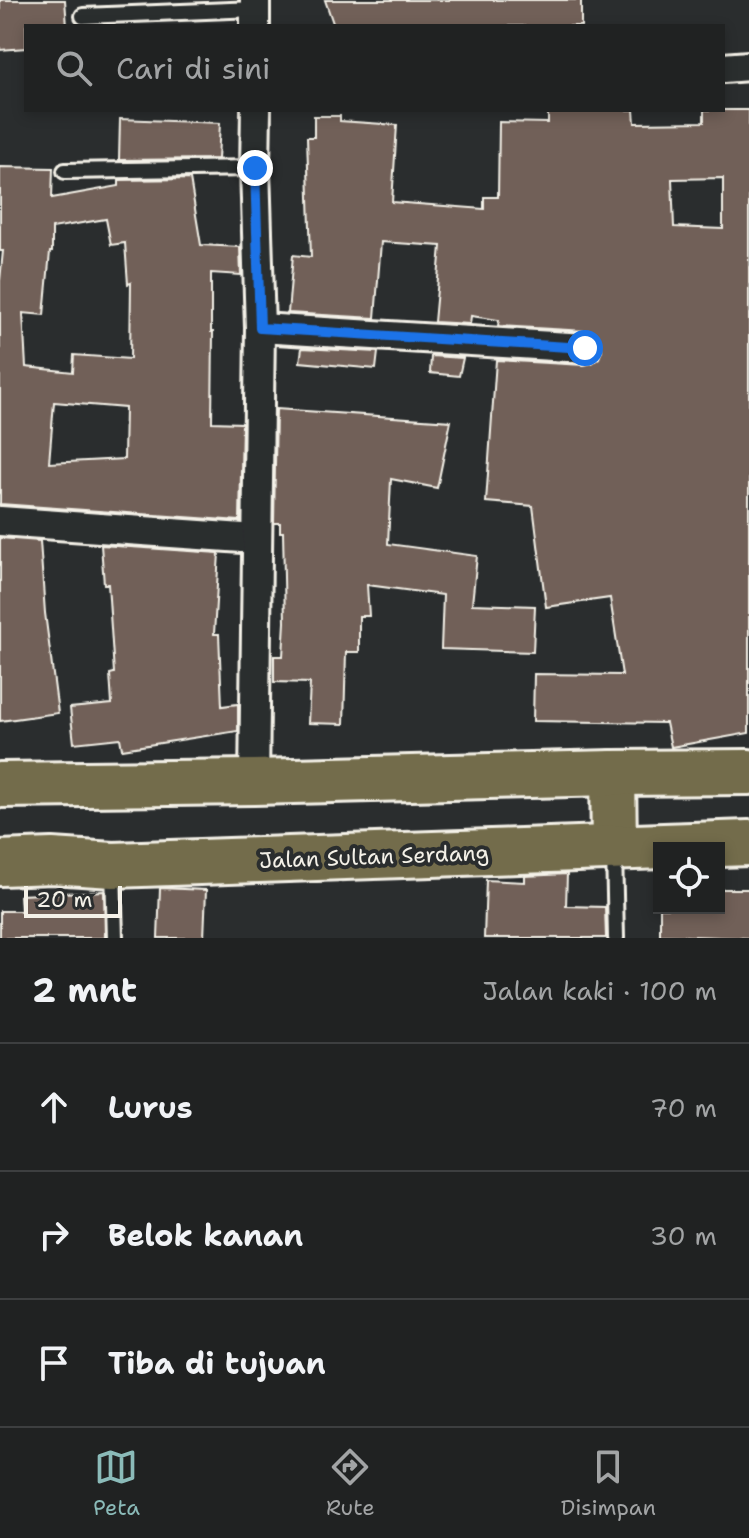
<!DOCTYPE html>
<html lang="id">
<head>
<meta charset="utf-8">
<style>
  :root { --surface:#202222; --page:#282a2a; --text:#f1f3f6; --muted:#a2a4a5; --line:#3d3f40; --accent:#8bbbb9 }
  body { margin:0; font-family:"Shantell Sans",sans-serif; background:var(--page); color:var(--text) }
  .controls { position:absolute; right:24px; bottom:24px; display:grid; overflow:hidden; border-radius:0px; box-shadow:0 4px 12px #0003 }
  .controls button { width:72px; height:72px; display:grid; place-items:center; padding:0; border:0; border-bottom:2px solid var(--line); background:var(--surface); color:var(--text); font:40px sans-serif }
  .scale { position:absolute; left:24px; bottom:20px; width:98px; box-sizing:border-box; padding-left:8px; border:4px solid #f4f1e8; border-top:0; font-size:22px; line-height:28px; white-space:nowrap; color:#f4f1e8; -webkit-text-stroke:6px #2a2d2e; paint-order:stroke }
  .stop { position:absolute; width:24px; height:24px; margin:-18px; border:6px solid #1a73e8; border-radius:50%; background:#fff }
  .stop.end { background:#1a73e8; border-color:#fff; box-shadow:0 2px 8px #0008 }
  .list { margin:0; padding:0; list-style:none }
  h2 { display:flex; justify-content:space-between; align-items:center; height:104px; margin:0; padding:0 32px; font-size:34px }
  h2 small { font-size:26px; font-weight:400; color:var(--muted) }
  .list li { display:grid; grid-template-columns:52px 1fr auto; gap:24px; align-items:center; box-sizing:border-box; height:128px; padding:0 32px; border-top:2px solid var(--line) }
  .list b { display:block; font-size:30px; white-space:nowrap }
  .list em { font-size:26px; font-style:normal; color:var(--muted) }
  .icon { flex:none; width:44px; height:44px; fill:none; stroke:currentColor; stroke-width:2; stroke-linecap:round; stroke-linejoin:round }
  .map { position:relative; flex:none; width:749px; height:938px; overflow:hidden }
  .search { position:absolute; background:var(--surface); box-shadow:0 4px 12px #0003; left:24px; right:24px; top:24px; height:88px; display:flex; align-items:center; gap:20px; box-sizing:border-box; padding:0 28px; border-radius:0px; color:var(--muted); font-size:30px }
  .sheet { height:488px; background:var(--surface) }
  nav { display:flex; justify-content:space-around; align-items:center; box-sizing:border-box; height:112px; border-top:2px solid var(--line); background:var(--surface); font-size:22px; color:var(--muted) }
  nav a { display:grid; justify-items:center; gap:4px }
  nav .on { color:var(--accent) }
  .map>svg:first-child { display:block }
</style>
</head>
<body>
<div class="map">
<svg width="749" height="938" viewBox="0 0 749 938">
  <rect width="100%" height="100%" fill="#2a2d2e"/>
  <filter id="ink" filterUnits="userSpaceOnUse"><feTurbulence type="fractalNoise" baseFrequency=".0125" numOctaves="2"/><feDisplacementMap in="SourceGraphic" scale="16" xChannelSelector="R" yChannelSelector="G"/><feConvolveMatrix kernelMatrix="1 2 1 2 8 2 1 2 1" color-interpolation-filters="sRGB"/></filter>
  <g filter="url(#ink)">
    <g fill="#716058" stroke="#f4f1e8" stroke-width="2" fill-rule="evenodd">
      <path d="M 0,0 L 65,0 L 67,26 L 26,26 L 26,48 L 0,50 Z"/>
      <path d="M 325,0 L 581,0 L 581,26 L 334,26 Z"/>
      <path d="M 548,110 L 634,110 L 635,123 L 704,122 L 704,110 L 749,110 L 749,733 L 671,747 L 666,723 L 533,721 L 534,674 L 622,675 L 610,598 L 546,607 L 533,506 L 486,502 L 496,360 L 584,365 L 592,363 L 599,358 L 602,350 L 600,341 L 595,334 L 586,331 L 498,326 L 499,320 L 471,316 L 470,324 L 434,322 L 441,246 L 381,242 L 375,318 L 288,313 L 293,255 L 311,257 L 307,137 L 314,137 L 314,116 L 340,116 L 340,121 L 397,125 L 392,202 L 484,209 L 484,197 L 498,197 L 499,122 L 548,123 ZM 723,178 L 723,229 L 674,227 L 672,179 Z"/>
      <path d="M 120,119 L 220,123 L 218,159 L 119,160 Z"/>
      <path d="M 0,167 L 53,168 L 52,198 L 119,186 L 119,180 L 190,179 L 201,245 L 240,247 L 241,275 L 211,273 L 211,332 L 213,332 L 212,422 L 242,423 L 240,521 L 0,504 L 0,281 L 3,251 L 0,251 ZM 106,219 L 111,245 L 125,243 L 128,284 L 131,283 L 130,359 L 74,355 L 73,372 L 26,367 L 23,313 L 44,315 L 50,252 L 52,252 L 52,228 ZM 54,402 L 125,408 L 124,459 L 49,463 Z"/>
      <path d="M 302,348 L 378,352 L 376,369 L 300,362 Z"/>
      <path d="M 431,356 L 463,358 L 459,376 L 430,373 Z"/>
      <path d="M 276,409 L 451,421 L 437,488 L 391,479 L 388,544 L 477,556 L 472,604 L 535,606 L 533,652 L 441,649 L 443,595 L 367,585 L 369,616 L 359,616 L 359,652 L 346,652 L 344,724 L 308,723 L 310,683 L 274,682 L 274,656 L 283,656 L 285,622 L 283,532 L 280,532 L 280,523 L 274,523 Z"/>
      <path d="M 0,538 L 40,541 L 45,613 L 58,713 L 0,721 Z"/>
      <path d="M 101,545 L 219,553 L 214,634 L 219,634 L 222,706 L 238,704 L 238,731 L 122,749 L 120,738 L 74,743 L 70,708 L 112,704 L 110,674 L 114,673 L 108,584 L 104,584 Z"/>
      <path d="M 567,874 L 566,906 L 605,907 L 606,938 L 484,938 L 486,880 L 525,882 L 525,876 Z"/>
      <path d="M 160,888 L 206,890 L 204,938 L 158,938 Z"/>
      <path d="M 719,889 L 749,889 L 749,938 L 660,935 L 660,908 L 719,908 Z"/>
      <path d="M 104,891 L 105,938 L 0,938 L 0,911 L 21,911 L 20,895 Z"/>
    </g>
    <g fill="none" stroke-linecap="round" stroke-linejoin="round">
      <defs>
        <g id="lane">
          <path d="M 83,16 L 255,9"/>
          <path d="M 65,171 L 255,168"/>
          <path d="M 614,851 L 616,938"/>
          <path d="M 113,870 L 115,938"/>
        </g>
        <g id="street">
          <path d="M 255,0 L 255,26"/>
          <path d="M 723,68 L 749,66"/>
          <path d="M 260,328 L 585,348"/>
          <path d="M 0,521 L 257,539"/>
          <path d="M 254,782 L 260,328 L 255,168 L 256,110"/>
        </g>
        <g id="highway">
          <path d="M 613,773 L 614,847"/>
          <path d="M 0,785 L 254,782 L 613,773 L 749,772"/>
          <path d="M 0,863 L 52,861 L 113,865 L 749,843"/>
        </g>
      </defs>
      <use href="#lane" stroke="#f4f1e8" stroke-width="20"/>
      <use href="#street" stroke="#f4f1e8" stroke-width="34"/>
      <use href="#highway" stroke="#f4f1e8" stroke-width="50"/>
      <use href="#lane" stroke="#2a2d2e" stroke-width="14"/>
      <use href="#street" stroke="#2a2d2e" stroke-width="28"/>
      <use href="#highway" stroke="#736c4b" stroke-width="44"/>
    </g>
  </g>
  <g fill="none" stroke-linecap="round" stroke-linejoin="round" filter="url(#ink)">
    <path stroke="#1a73e8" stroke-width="10" d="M 255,168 L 260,328 L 585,348"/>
  </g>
  <g text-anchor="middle" stroke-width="8" stroke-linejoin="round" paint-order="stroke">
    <g font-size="22" fill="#f4f1e8" stroke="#2a2d2e">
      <text transform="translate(374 856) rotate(-2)" y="8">Jalan Sultan Serdang</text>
    </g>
  </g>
</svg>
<div class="controls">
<button><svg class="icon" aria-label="locate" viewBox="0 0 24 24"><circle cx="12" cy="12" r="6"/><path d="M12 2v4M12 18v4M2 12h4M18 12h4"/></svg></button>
</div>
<div class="scale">20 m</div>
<div class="stop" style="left:585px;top:348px"></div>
<div class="stop end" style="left:255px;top:168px"></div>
<div class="search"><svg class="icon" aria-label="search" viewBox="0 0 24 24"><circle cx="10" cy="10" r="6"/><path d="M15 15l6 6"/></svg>Cari di sini</div>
</div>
<section class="sheet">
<h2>2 mnt<small>Jalan kaki · 100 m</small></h2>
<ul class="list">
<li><svg class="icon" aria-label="ahead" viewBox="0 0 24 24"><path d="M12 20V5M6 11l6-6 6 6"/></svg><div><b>Lurus</b></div><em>70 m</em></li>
<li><svg class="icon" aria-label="right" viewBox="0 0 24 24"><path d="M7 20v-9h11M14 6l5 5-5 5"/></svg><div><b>Belok kanan</b></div><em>30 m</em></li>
<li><svg class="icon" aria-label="arrive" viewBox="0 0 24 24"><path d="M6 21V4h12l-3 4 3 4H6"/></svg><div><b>Tiba di tujuan</b></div></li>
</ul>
</section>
<nav>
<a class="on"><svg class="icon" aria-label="map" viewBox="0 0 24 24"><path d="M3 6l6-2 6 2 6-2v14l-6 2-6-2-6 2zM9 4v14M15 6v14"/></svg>Peta</a>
<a><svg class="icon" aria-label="directions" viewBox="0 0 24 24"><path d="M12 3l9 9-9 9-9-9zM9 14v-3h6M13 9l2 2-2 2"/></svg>Rute</a>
<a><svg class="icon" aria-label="saved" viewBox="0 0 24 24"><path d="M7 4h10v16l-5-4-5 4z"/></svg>Disimpan</a>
</nav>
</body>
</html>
